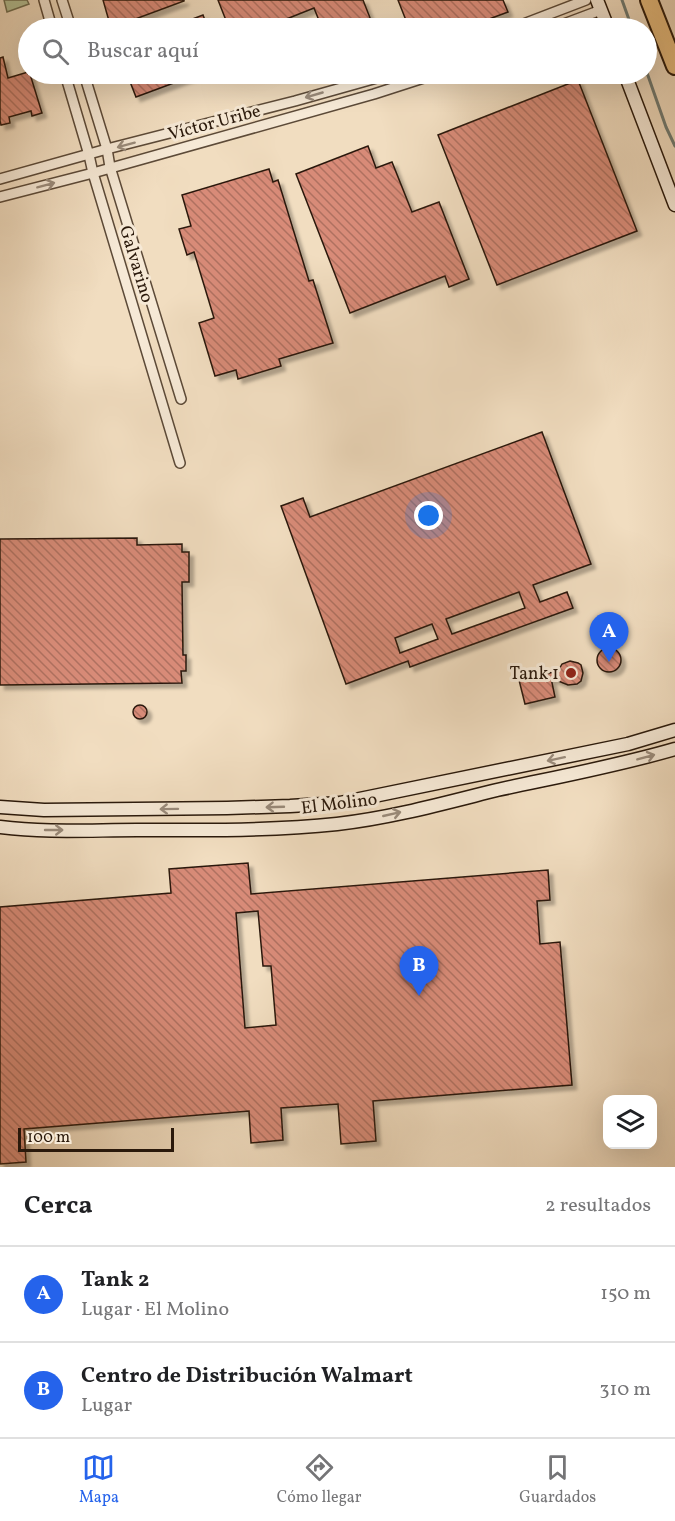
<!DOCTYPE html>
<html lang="es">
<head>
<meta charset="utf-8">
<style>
  :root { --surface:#fff; --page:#f6f6f6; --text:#202124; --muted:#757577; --line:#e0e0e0; --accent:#2563eb }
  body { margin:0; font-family:Vollkorn,serif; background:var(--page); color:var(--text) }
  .controls { position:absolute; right:18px; bottom:18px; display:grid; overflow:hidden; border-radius:12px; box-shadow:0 6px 24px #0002 }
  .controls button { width:54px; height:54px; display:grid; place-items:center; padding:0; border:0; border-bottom:2px solid var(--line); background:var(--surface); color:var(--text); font:30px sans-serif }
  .scale { position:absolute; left:18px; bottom:15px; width:156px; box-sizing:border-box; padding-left:6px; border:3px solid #2a190b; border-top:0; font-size:16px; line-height:21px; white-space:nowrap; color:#2a190b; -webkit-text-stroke:4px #f6e9d6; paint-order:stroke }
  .you { position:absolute; left:429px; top:516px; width:21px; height:21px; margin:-15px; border:4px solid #fff; border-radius:50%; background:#1a73e8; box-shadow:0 0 0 9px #1a73e833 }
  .badge { display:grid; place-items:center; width:39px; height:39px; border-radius:50%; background:var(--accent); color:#fff; font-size:20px; font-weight:700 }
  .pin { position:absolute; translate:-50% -50px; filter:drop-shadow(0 2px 3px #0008) }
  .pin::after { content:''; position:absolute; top:32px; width:21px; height:18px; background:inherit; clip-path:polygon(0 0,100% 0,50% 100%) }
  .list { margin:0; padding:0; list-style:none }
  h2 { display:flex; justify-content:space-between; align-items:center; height:78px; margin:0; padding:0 24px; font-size:26px }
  h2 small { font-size:20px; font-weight:400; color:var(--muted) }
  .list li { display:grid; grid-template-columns:39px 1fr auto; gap:18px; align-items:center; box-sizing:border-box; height:96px; padding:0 24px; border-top:2px solid var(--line) }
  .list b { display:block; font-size:22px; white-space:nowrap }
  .list p { margin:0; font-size:20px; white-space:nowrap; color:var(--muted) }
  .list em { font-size:20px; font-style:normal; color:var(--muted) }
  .icon { flex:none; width:33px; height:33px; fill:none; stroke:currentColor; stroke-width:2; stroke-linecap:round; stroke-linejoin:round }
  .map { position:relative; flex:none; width:675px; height:1167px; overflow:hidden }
  .search { position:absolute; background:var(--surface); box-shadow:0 6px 24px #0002; left:18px; right:18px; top:18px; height:66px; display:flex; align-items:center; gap:15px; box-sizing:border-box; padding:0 21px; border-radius:33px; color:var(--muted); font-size:22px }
  .sheet { height:270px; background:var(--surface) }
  nav { display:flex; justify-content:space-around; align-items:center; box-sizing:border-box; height:84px; border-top:2px solid var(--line); background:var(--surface); font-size:16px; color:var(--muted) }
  nav a { display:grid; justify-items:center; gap:3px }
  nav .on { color:var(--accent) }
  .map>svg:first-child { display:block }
</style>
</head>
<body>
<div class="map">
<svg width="675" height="1167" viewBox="0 0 675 1167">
  <defs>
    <pattern id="building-back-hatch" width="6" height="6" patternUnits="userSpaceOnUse" patternTransform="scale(1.5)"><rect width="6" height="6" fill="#d88b78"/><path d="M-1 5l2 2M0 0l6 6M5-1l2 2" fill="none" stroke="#af7161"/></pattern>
    <filter id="shadow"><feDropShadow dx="4.5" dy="4.5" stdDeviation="1.5" flood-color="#0004"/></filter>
  </defs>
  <rect width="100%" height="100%" fill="#f1ddc0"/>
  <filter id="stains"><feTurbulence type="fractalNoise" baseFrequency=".00333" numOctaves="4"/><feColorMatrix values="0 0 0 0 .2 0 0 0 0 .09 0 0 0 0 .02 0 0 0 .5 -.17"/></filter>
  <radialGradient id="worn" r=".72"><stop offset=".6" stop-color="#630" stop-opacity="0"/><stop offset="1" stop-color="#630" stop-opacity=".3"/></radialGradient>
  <path fill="#b4c297" stroke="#6f6e51" stroke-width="1.5" d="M 4,0 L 27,0 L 29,4 L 7,12 Z"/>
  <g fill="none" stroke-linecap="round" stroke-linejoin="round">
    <g stroke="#6e7a72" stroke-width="3">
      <path d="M 622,0 L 632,28"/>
      <path d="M 646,70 L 666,127 L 675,146"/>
    </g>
  </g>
  <g fill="url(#building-back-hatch)" stroke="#2a190b" stroke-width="1.5" fill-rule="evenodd" filter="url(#shadow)">
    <path d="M 103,0 L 184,0 L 184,1 L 111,28 Z"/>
    <path d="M 218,0 L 363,0 L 374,28 L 322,28 L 314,8 L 279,22 L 282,28 L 229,28 Z"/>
    <path d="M 398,0 L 503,0 L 508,12 L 465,28 L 409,28 Z"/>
    <path d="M 203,15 L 208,28 L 169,28 Z"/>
    <path d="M 3,57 L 8,78 L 28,72 L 28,74 L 30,74 L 42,113 L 32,116 L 31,111 L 9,117 L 10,123 L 1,125 L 0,121 L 0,58 Z"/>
    <path d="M 127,74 L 198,74 L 136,97 Z"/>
    <path d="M 578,80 L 637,231 L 497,285 L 438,135 Z"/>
    <path d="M 368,146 L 376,168 L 392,162 L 412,212 L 439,202 L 469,279 L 449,287 L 445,276 L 350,313 L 296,174 Z"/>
    <path d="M 269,169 L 273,182 L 278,180 L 309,281 L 313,280 L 333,343 L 279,359 L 281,366 L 238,379 L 236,370 L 215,376 L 199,323 L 214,318 L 194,252 L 187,255 L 179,229 L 191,226 L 182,195 Z"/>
    <path d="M 542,432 L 591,564 L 533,585 L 540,602 L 567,592 L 573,608 L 410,667 L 408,661 L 346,684 L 281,506 L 303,498 L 310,517 ZM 519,592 L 525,608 L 452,634 L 446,619 ZM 432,624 L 438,639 L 400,653 L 395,638 Z"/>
    <path d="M 137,538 L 137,545 L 182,544 L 182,552 L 189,552 L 189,582 L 182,582 L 183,655 L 186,655 L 186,671 L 181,671 L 182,683 L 0,685 L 0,539 Z"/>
    <circle cx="609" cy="660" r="12"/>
    <path d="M 570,661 L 578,663 L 581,665 L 583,673 L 581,681 L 577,684 L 568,685 L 551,678 L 555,697 L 525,704 L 519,680 L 558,671 L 562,664 Z"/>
    <circle cx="140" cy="712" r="7"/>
    <path d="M 248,863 L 251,894 L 548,870 L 550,900 L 537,901 L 540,944 L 560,942 L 572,1085 L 373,1101 L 376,1141 L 341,1144 L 338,1104 L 281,1108 L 283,1140 L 251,1143 L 249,1111 L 24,1129 L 26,1162 L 0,1164 L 0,907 L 171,893 L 169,869 ZM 258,911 L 263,966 L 271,966 L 276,1025 L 245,1028 L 236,913 Z"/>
  </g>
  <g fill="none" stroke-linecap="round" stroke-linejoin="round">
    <defs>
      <g id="street">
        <path d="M 44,0 L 52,28"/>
        <path d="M 62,0 L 71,28"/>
        <path d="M 513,28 L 586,0"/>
        <path d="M 553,28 L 601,10"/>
        <path d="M 65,74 L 89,155 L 93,173 L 180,463"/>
        <path d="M 84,74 L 107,149 L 110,167 L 181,399"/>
        <path d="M 0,179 L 107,149 L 295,101 L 391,74"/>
        <path d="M 0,197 L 93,173 L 374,94 L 436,74"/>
      </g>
      <g id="secondary">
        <path d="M 597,0 L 608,28"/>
        <path d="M 625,74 L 675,205"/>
        <path d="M 0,807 L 44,810 L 227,808 L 290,806 L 340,803 L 628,744 L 675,730"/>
        <path d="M 0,827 C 45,833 91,830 137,830 C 203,830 271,831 337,824 C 391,818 445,803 497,790 C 557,777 617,766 675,749"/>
      </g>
      <path id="highway" d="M 649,0 L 675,66"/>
    </defs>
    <use href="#street" stroke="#5c4a38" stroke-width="12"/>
    <use href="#secondary" stroke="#2a190b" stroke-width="15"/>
    <use href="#highway" stroke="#2a190b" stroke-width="20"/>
    <use href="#street" stroke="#f6e9d6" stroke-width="9"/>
    <use href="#secondary" stroke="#f6e9d6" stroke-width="12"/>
    <use href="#highway" stroke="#e8be80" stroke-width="16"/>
  </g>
  <defs><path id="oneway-shaft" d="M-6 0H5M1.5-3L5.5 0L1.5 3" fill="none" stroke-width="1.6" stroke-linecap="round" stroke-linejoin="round" transform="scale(1.5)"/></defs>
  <g stroke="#9a8b7b">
    <use href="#oneway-shaft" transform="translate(314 95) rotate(164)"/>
    <use href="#oneway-shaft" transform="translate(126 145) rotate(165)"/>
    <use href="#oneway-shaft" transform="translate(46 185) rotate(-15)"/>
    <use href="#oneway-shaft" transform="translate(646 757) rotate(-15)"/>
    <use href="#oneway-shaft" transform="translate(556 759) rotate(168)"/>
    <use href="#oneway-shaft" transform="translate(275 807) rotate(178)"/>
    <use href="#oneway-shaft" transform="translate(169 809) rotate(179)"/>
    <use href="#oneway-shaft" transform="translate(392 814) rotate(-13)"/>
    <use href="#oneway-shaft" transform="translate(54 830)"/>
  </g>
  <circle fill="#8f2418" stroke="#f6e9d6" stroke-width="2" cx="571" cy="673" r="6"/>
  <g text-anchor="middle" stroke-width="6" stroke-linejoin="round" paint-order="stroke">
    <g font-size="18" fill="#2a190b" stroke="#f6e9d6">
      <text transform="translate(214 122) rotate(-15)" y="6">Víctor Uribe</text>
      <text transform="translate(137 264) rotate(73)" y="6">Galvarino</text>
      <text transform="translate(339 803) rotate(-7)" y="6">El Molino</text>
    </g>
    <g font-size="18" fill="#2a190b" stroke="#f6e9d6" text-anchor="end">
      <text x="559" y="679">Tank 1</text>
    </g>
  </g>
  <rect width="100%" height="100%" filter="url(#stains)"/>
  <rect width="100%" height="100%" fill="url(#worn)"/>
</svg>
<div class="controls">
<button><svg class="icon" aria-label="layers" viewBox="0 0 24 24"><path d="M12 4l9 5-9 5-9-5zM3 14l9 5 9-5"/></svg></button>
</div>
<div class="scale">100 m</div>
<div class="you"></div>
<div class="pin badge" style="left:609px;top:662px">A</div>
<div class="pin badge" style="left:419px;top:996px">B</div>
<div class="search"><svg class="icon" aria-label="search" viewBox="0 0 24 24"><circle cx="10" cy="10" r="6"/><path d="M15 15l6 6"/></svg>Buscar aquí</div>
</div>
<section class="sheet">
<h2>Cerca<small>2 resultados</small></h2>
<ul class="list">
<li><span class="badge">A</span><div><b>Tank 2</b><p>Lugar · El Molino</p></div><em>150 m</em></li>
<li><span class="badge">B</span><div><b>Centro de Distribución Walmart</b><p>Lugar</p></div><em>310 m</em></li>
</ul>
</section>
<nav>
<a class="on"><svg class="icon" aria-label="map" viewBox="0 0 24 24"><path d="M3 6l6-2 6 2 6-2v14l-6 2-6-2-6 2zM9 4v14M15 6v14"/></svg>Mapa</a>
<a><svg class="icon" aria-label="directions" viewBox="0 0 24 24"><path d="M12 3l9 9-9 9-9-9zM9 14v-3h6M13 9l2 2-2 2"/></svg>Cómo llegar</a>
<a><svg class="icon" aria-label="saved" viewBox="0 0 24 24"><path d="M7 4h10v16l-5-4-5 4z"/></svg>Guardados</a>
</nav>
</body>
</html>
